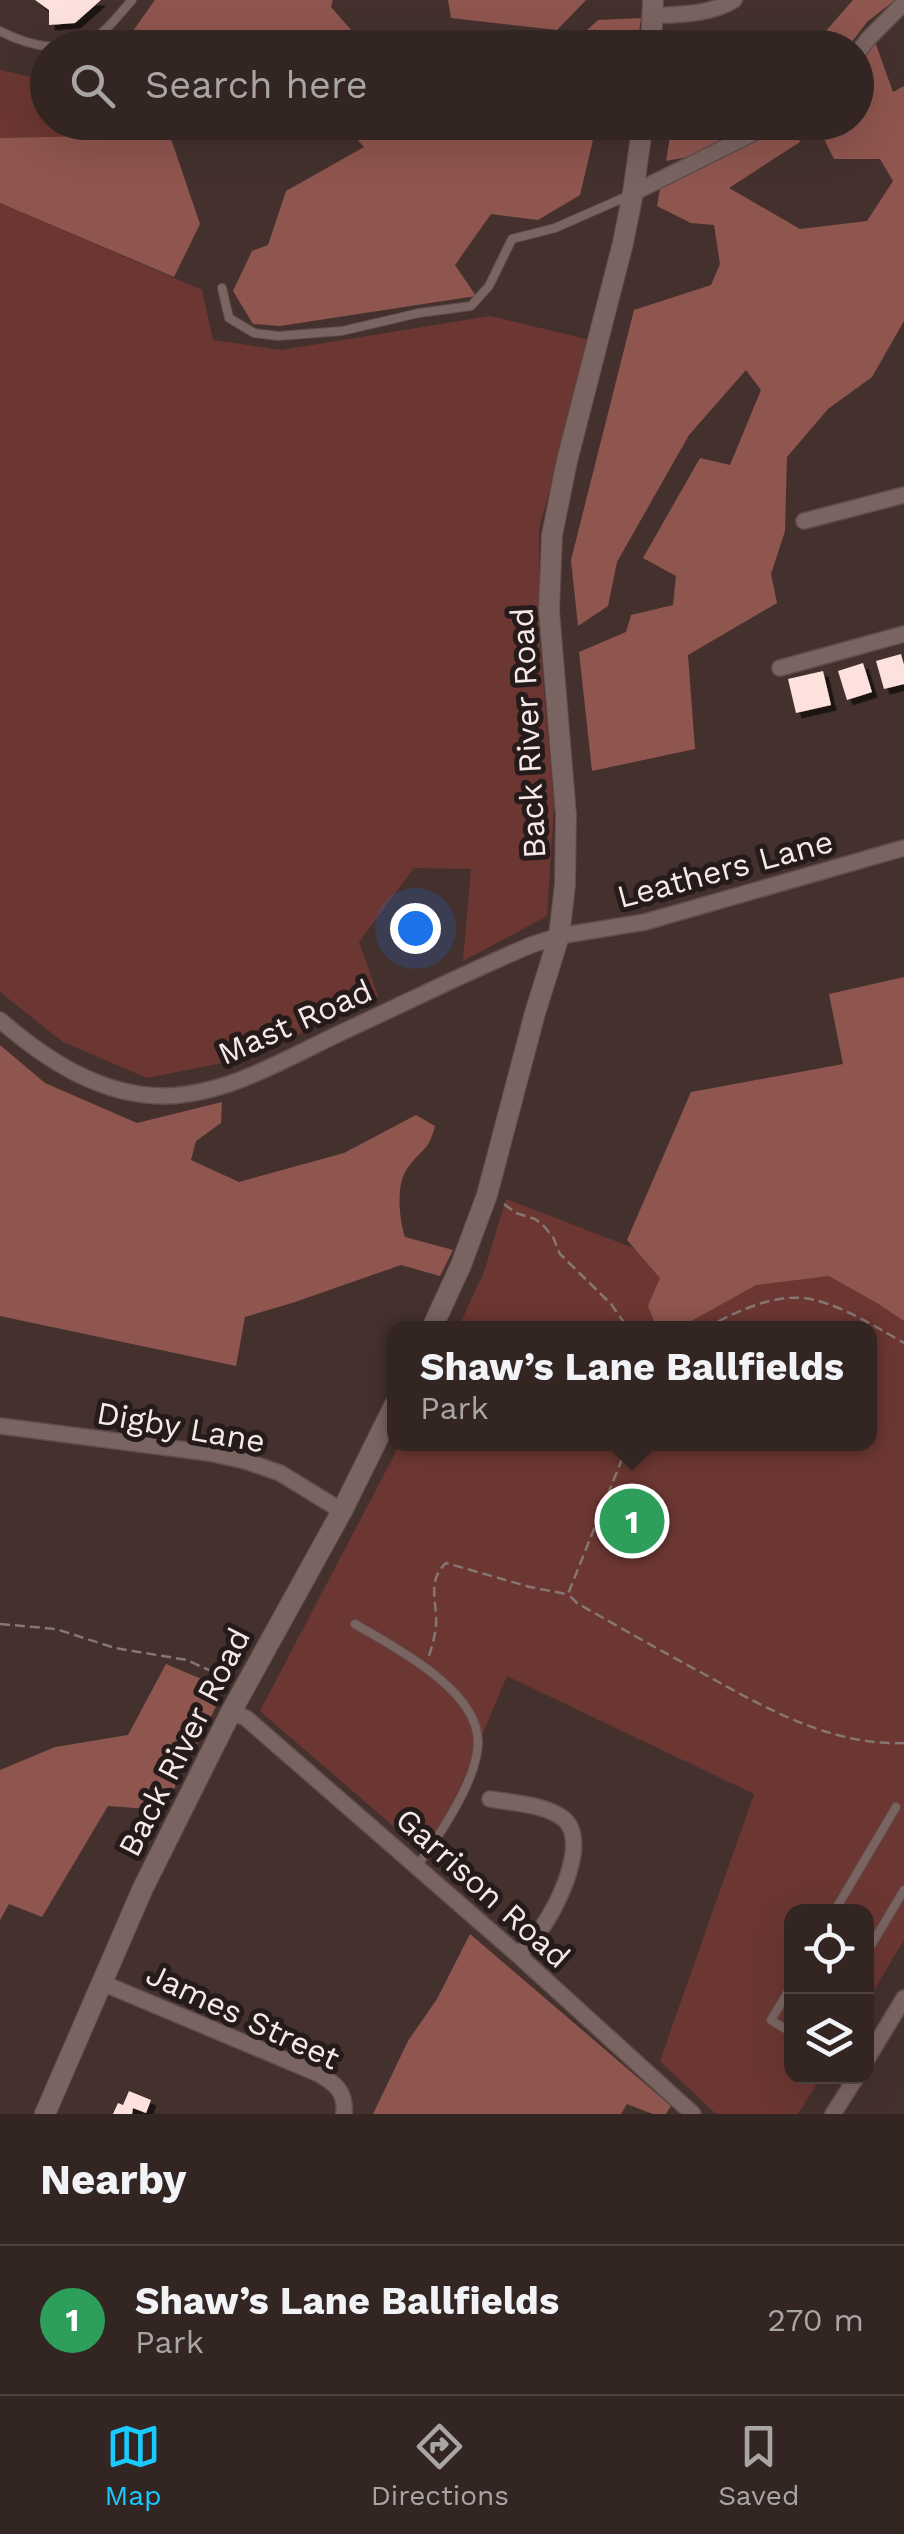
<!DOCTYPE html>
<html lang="en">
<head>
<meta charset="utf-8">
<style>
  :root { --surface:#332522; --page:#3b2d2a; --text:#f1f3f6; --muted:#a9a5a5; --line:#4e4240; --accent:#19cafc }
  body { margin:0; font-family:"Work Sans",sans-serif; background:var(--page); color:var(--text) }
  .controls { position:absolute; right:30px; bottom:30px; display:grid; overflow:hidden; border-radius:20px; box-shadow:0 10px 40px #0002 }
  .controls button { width:90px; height:90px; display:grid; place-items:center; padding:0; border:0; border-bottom:2px solid var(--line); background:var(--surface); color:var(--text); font:50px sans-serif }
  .you { position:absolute; left:415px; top:928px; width:35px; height:35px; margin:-25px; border:8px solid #fff; border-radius:50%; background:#1a73e8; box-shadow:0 0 0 15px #1a73e833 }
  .badge { display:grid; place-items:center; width:65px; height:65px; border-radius:50%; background:var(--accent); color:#fff; font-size:32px; font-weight:700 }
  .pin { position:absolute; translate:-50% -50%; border:5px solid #fff; box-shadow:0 2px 10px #0006 }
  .popup { position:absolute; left:387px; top:1321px; width:490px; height:130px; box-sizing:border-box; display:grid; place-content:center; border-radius:20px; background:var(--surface); filter:drop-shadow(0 2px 8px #0005); font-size:32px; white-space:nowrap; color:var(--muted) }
  .popup b { font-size:38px; color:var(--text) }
  .popup::after { content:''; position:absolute; left:50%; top:100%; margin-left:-20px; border:20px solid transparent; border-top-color:var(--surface) }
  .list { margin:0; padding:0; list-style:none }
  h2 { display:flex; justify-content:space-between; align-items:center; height:130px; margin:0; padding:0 40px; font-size:42px }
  h2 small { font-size:32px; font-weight:400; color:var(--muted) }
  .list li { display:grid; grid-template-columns:65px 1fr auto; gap:30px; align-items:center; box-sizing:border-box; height:150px; padding:0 40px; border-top:2px solid var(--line) }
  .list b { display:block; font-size:38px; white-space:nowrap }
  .list p { margin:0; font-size:32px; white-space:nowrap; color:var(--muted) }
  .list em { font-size:32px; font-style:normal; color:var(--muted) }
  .icon { flex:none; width:55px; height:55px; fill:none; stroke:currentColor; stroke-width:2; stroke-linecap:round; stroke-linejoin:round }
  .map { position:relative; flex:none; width:904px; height:2114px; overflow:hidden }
  .search { position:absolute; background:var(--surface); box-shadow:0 10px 40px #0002; left:30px; right:30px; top:30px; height:110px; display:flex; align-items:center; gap:25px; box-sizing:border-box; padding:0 35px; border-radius:55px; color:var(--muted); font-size:38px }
  .sheet { height:280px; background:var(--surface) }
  nav { display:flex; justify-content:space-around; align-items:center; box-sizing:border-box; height:140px; border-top:2px solid var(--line); background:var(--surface); font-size:28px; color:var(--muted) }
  nav a { display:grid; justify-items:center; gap:5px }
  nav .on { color:var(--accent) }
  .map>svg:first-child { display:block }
</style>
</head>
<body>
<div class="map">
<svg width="904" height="2114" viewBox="0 0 904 2114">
  <defs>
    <filter id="shadow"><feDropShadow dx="5.5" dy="5.5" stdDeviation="0" flood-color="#0009"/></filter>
  </defs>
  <rect width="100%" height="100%" fill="#44312e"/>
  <g fill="#6c3732">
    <path d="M 0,70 L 47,81 L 48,122 L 98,123 L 93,136 L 0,138 Z"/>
    <path d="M 0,203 L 202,290 L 213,340 L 281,350 L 490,316 L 590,340 L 539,529 L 539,633 L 554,806 L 547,916 L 463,961 L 471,869 L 414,868 L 359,942 L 378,996 L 252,1057 L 147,1078 L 63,1042 L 0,992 Z"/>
    <path d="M 506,1199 L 644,1252 L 904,1247 L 904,1940 L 867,2002 L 866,1912 L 792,1912 L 792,2076 L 821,2077 L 798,2114 L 716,2114 L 660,2061 L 754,1794 L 507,1676 L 430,1858 L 260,1711 L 400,1444 L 870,1444 L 870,1328 L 458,1328 L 484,1272 Z"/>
  </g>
  <g fill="#8f564f">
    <path d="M 155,0 L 333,0 L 331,7 L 366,47 L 126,47 L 130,35 Z"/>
    <path d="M 448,0 L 586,0 L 557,30 L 451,18 Z"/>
    <path d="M 853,0 L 895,0 L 867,22 L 848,47 L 812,47 Z"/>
    <path d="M 641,18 L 637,47 L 569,47 L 598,20 Z"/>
    <path d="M 875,42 L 893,92 L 904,86 L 904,321 L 872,377 L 828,409 L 787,457 L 785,531 L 771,574 L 777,603 L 688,655 L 695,749 L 592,771 L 579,652 L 626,632 L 631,615 L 673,605 L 676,576 L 643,558 L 700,458 L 730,465 L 761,390 L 746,370 L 689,435 L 617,562 L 608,606 L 578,626 L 571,560 L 634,310 L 711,285 L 720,264 L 714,225 L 691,223 L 657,206 L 660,189 L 793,123 L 800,142 L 729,188 L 800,229 L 867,221 L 893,181 L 880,159 L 834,159 L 816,123 L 856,122 L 857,69 Z"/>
    <path d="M 98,123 L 183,123 L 171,139 L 200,224 L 174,277 L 0,203 L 0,138 L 92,136 Z"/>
    <path d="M 343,123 L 597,123 L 580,195 L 538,220 L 491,214 L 455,265 L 476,296 L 280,326 L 253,324 L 233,291 L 252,251 L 268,245 L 286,191 L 364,147 Z"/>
    <path d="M 686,123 L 686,122 L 752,123 L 688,157 L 666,161 L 671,130 Z"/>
    <path d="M 904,977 L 904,1321 L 877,1303 L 829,1276 L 756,1285 L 679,1328 L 657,1328 L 648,1306 L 660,1278 L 627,1240 L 691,1092 L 843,1064 L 829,994 Z"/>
    <path d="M 0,1045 L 45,1083 L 137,1123 L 222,1102 L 221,1123 L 196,1141 L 191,1160 L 239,1182 L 344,1153 L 416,1115 L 435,1126 C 429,1150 423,1148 409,1166 C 395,1182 399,1219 405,1237 L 453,1250 L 440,1276 L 401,1265 L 295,1302 L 245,1317 L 236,1366 L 0,1316 Z"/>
    <path d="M 166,1664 L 225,1689 L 163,1810 L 108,1806 L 42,1917 L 9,1904 L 0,1920 L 0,1770 L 55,1747 L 128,1735 Z"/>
    <path d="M 470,1934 L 671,2106 L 666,2114 L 653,2114 L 627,2104 L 621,2114 L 373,2114 L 408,2041 L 437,1999 Z"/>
  </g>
  <g fill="#fce1dd" filter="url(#shadow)">
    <path d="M 35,0 L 101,0 L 75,23 L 49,25 L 49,10 Z"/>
    <path d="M 901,654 L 904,665 L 904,684 L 884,689 L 876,661 Z"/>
    <path d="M 863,663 L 872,692 L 847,700 L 838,671 Z"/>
    <path d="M 823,671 L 831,705 L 796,713 L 788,679 Z"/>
    <path d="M 129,2091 L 151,2100 L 146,2113 L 133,2108 L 132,2114 L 113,2114 L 118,2103 L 123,2105 Z"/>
  </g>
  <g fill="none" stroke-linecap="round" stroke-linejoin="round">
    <defs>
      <g id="service">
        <path d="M 0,31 C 28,46 71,56 99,35 C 111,26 121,12 132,0"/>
        <path d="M 222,288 L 229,318 L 254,333 L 278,336 L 342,331 L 419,313 L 471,306 L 489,286 L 512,239 L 555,228 L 630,195"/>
        <path d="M 355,1624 C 394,1647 479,1690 478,1743 C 477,1781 439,1836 417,1866"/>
        <path d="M 834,1912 L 896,1807"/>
        <path d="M 866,1954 L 904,1890"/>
        <path d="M 792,1985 L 771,2020 L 792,2033"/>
      </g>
      <g id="minor">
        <path d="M 653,16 C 681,14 709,15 734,0"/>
        <path d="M 856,55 L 868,39 L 904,3"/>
        <path d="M 633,193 L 776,122"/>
        <path d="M 804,521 L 904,495"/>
        <path d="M 780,668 L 904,634"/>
        <path d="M 0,1020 C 46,1060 101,1096 164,1096 C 225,1095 282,1061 336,1035 C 401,1005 465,973 531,945 L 559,936 L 645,922 L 904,848"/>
        <path d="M 0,1426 L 209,1453 L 245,1461 L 280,1473 L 342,1511"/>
        <path d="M 231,1712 L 246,1718 L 518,1955 L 693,2114"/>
        <path d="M 490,1799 C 513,1803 545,1804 564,1819 C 589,1841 559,1903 543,1926 C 536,1936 527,1946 518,1955"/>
        <path d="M 100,1982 L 319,2074 C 336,2084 346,2092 344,2114"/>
        <path d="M 866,2061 L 904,1998"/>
        <path d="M 833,2114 L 857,2076"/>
      </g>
      <g id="tertiary">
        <path d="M 651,48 L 653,0"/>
        <path d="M 432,1328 L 461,1265 L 487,1195 L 535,1013 L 559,936 L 565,885 L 566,815 L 549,610 L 552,535 L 567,461 L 623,243 L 633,193 L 643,122"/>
        <path d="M 45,2114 L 143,1888 L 231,1712 L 342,1511 L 394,1406"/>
      </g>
    </defs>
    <use href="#service" stroke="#5f4e4c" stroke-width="10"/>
    <use href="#minor" stroke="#5f4e4c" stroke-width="18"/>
    <use href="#tertiary" stroke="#5f4e4c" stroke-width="22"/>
    <g stroke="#867673" stroke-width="2.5" stroke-dasharray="10 5" stroke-linecap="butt">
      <path d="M 504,1204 L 516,1213 L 535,1219 L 542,1224 L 553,1237 L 560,1254 L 611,1304 L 628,1328"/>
      <path d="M 705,1328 C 734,1313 769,1295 803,1298 C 835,1301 876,1327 904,1343"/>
      <path d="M 628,1444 L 568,1594 L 577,1603 C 619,1627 661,1651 704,1674 C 765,1708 832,1746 904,1743"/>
      <path d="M 0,1624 L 56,1629 L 115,1648 L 187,1660 L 230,1680"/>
      <path d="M 429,1656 C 433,1643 437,1629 436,1616 C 435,1595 429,1579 446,1563 L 530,1587 L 566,1594"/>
      <path d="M 866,2021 L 871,2018"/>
    </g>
    <use href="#service" stroke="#7a6461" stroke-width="8"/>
    <use href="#minor" stroke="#7a6461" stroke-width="15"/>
    <use href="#tertiary" stroke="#7a6461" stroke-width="20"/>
  </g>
  <g text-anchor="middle" stroke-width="10" stroke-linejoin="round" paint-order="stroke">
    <g font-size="32" fill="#f6e9e7" stroke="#241b1a">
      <text transform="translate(528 733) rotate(-93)" y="11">Back River Road</text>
      <text transform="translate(725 869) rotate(-15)" y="11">Leathers Lane</text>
      <text transform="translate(295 1022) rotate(-24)" y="11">Mast Road</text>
      <text transform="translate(181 1427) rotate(10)" y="11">Digby Lane</text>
      <text transform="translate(184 1742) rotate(-63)" y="11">Back River Road</text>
      <text transform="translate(483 1888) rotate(42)" y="11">Garrison Road</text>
      <text transform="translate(243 2016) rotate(25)" y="11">James Street</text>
    </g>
  </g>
</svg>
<div class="controls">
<button><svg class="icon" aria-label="locate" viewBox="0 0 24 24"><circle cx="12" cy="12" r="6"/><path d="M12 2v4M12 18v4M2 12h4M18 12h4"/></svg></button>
<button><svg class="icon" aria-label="layers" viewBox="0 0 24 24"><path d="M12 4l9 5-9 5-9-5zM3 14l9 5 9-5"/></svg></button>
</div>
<div class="you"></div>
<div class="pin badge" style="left:632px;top:1521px;background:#2e9e5b">1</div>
<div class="popup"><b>Shaw’s Lane Ballfields</b>Park</div>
<div class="search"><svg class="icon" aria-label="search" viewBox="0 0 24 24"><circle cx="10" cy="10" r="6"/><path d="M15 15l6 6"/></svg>Search here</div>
</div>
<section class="sheet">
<h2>Nearby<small></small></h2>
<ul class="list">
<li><span class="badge" style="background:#2e9e5b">1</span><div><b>Shaw’s Lane Ballfields</b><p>Park</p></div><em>270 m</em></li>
</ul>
</section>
<nav>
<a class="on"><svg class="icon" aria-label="map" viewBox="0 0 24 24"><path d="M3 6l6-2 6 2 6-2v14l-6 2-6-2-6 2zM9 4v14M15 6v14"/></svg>Map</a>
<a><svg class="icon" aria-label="directions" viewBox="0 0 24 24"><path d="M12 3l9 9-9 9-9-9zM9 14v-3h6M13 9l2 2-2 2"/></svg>Directions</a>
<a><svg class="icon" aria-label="saved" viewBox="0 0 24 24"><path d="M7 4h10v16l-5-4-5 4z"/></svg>Saved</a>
</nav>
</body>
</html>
